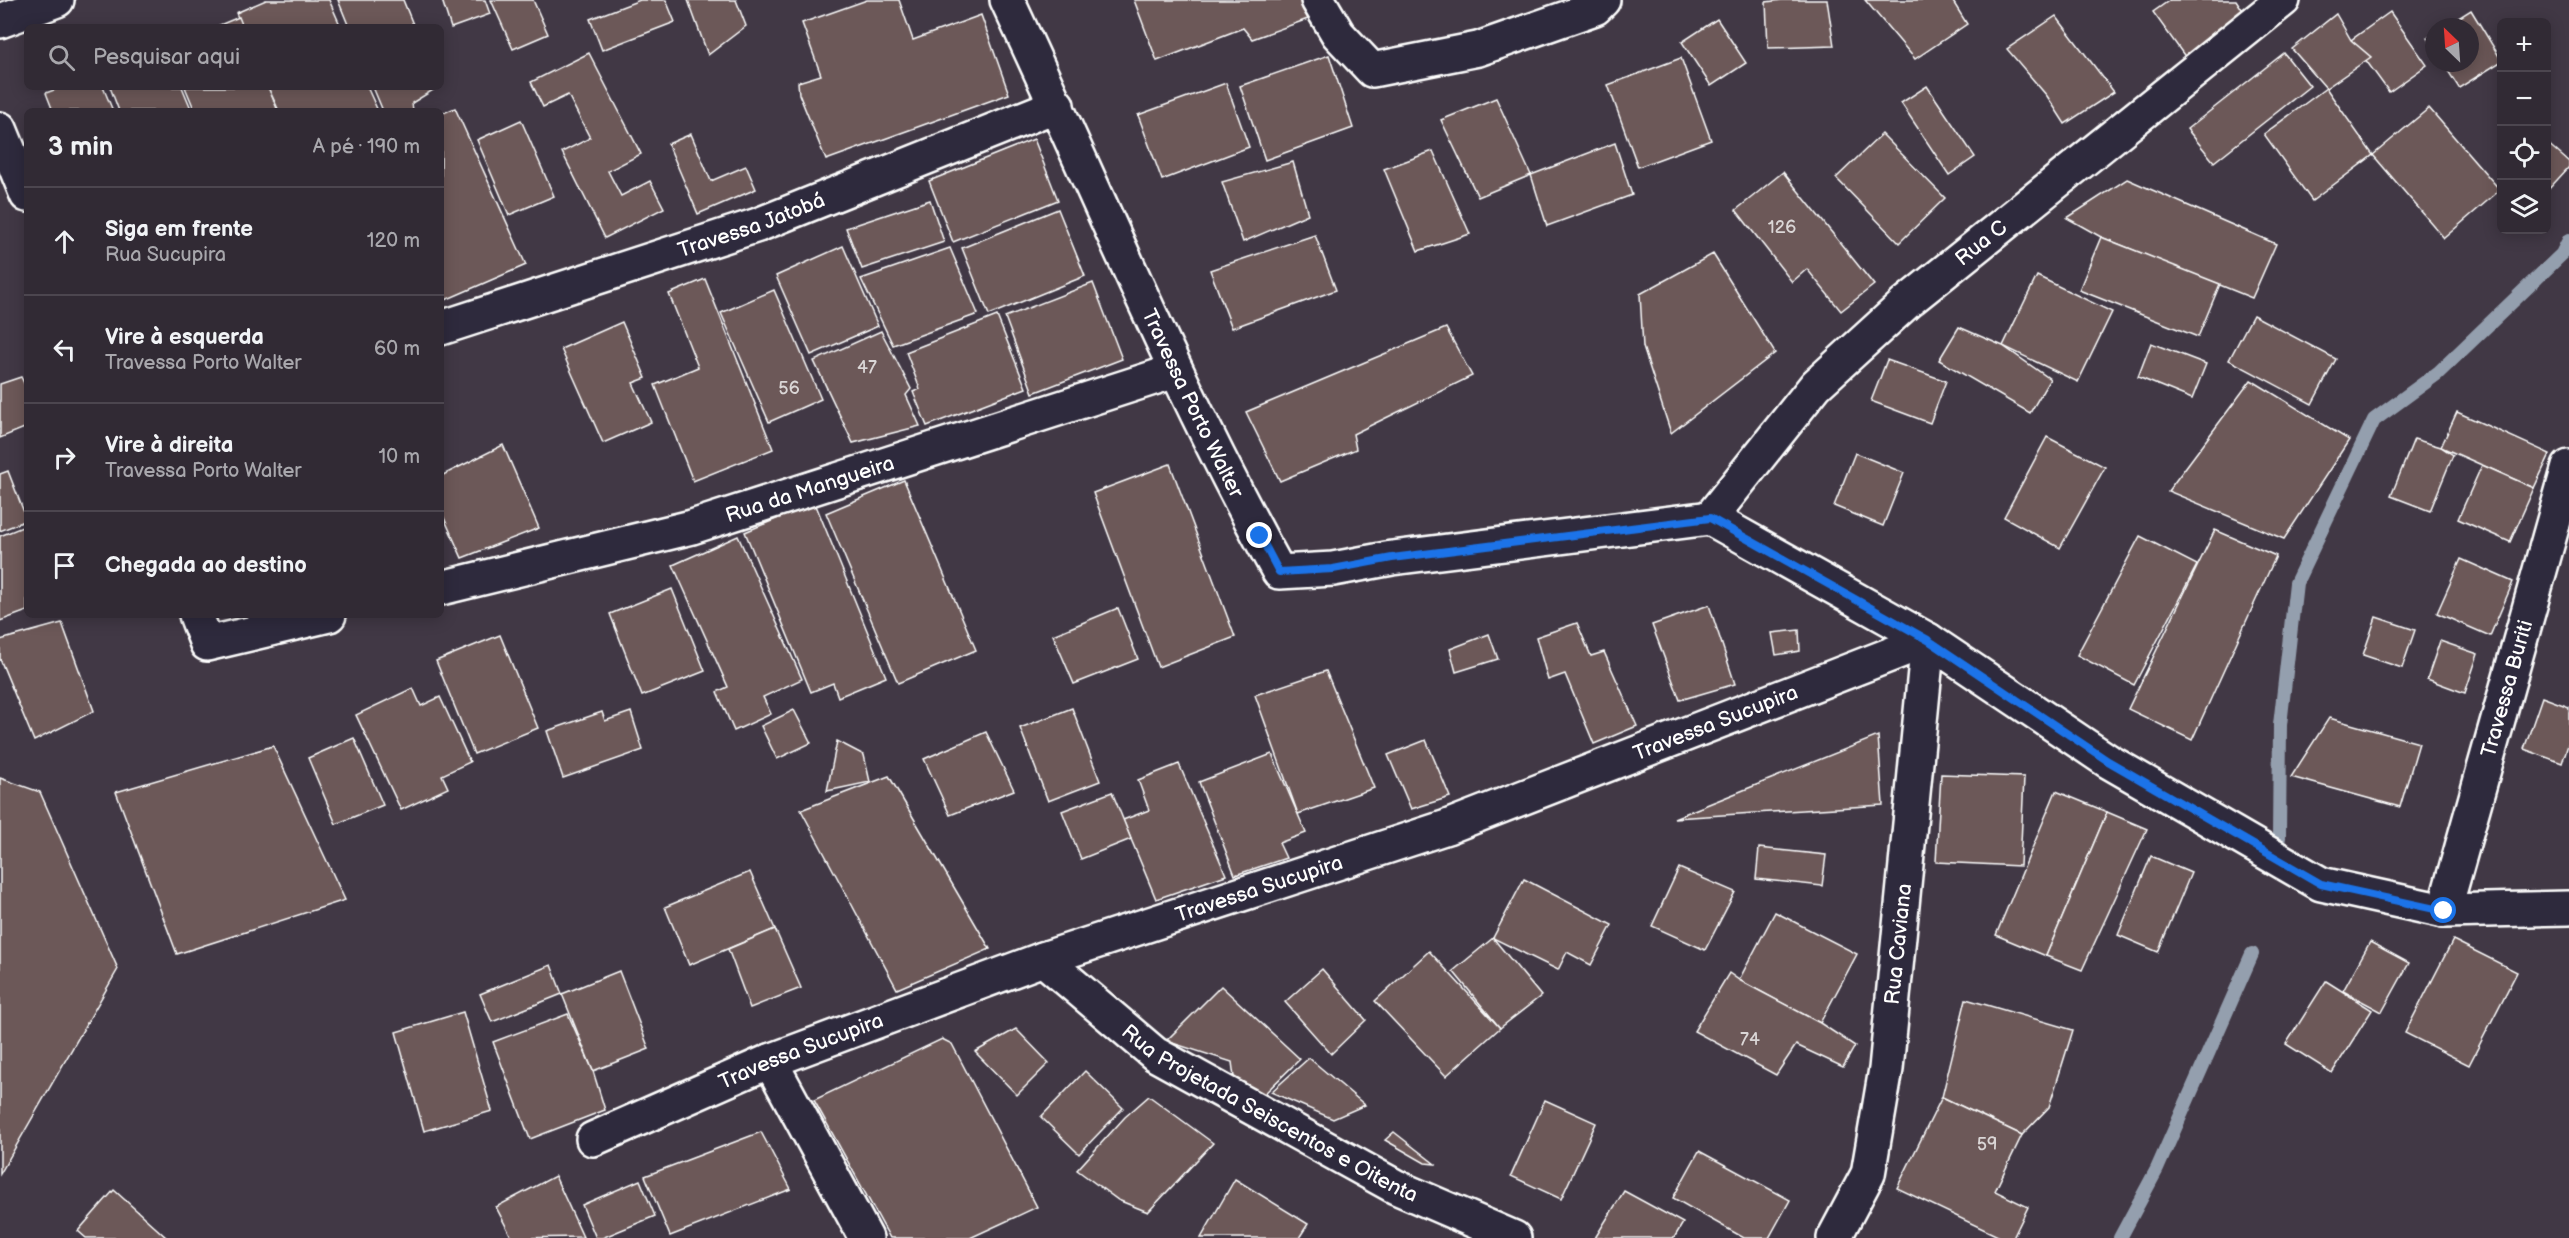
<!DOCTYPE html>
<html lang="pt">
<head>
<meta charset="utf-8">
<style>
  :root { --surface:#312a34; --page:#3d3640; --text:#f1f3f6; --muted:#a8a7ac; --line:#4c464f }
  body { margin:0; font-family:"Balsamiq Sans",sans-serif; background:var(--page); color:var(--text) }
  .controls { position:absolute; right:18px; top:18px; display:grid; overflow:hidden; border-radius:9px; box-shadow:0 3px 15px #0003 }
  .controls button { width:54px; height:54px; display:grid; place-items:center; padding:0; border:0; border-bottom:2px solid var(--line); background:var(--surface); color:var(--text); font:30px sans-serif }
  .compass { position:absolute; left:2425px; top:18px; width:54px; height:54px; border-radius:50%; background:var(--surface); box-shadow:0 3px 15px #0003; rotate:335deg }
  .stop { position:absolute; width:18px; height:18px; margin:-14px; border:4px solid #1a73e8; border-radius:50%; background:#fff }
  .stop.end { background:#1a73e8; border-color:#fff; box-shadow:0 2px 6px #0008 }
  .list { margin:0; padding:0; list-style:none }
  h2 { display:flex; justify-content:space-between; align-items:center; height:78px; margin:0; padding:0 24px; font-size:26px }
  h2 small { font-size:20px; font-weight:400; color:var(--muted) }
  .list li { display:grid; grid-template-columns:39px 1fr auto; gap:18px; align-items:center; box-sizing:border-box; height:108px; padding:0 24px; border-top:2px solid var(--line) }
  .list b { display:block; font-size:22px; white-space:nowrap }
  .list p { margin:0; font-size:20px; white-space:nowrap; color:var(--muted) }
  .list em { font-size:20px; font-style:normal; color:var(--muted) }
  .icon { flex:none; width:33px; height:33px; fill:none; stroke:currentColor; stroke-width:2; stroke-linecap:round; stroke-linejoin:round }
  .map { position:relative; flex:none; width:2569px; height:1238px; overflow:hidden }
  .search { position:absolute; background:var(--surface); box-shadow:0 3px 15px #0003; left:24px; top:24px; width:420px; height:66px; display:flex; align-items:center; gap:15px; box-sizing:border-box; padding:0 21px; border-radius:9px; color:var(--muted); font-size:22px }
  .panel { position:absolute; background:var(--surface); box-shadow:0 3px 15px #0003; left:24px; top:108px; width:420px; height:510px; border-radius:9px }
  .map>svg:first-child { display:block }
</style>
</head>
<body>
<div class="map">
<svg width="2569" height="1238" viewBox="0 0 2569 1238">
  <rect width="100%" height="100%" fill="#413845"/>
  <filter id="ink" filterUnits="userSpaceOnUse"><feTurbulence type="fractalNoise" baseFrequency=".0167" numOctaves="2"/><feDisplacementMap in="SourceGraphic" scale="12" xChannelSelector="R" yChannelSelector="G"/><feConvolveMatrix kernelMatrix="1 2 1 2 8 2 1 2 1" color-interpolation-filters="sRGB"/></filter>
  <g filter="url(#ink)">
    <g fill="none" stroke-linecap="round" stroke-linejoin="round">
      <g stroke="#949fae" stroke-width="14">
        <path d="M 2279,838 L 2280,725 L 2296,583 L 2374,420 L 2438,373 L 2562,254 L 2569,240"/>
        <path d="M 2120,1238 L 2157,1169 L 2252,954"/>
      </g>
    </g>
    <g fill="#6c5959" stroke="#fff" stroke-width="1.5">
      <path d="M 266,0 L 329,0 L 341,27 L 242,27 L 236,13 Z"/>
      <path d="M 338,0 L 403,0 L 414,27 L 349,27 Z"/>
      <path d="M 442,0 L 485,0 L 490,14 L 451,28 Z"/>
      <path d="M 491,0 L 533,0 L 548,34 L 513,49 Z"/>
      <path d="M 640,0 L 666,0 L 675,22 L 602,50 L 590,19 Z"/>
      <path d="M 688,0 L 736,0 L 746,26 L 708,55 Z"/>
      <path d="M 867,0 L 899,0 L 913,40 L 981,15 L 1009,94 L 826,160 L 799,94 L 798,82 L 821,75 L 802,23 Z"/>
      <path d="M 1134,0 L 1301,0 L 1308,19 L 1252,39 L 1243,28 L 1157,61 Z"/>
      <path d="M 1782,0 L 1827,0 L 1834,46 L 1768,48 L 1766,2 Z"/>
      <path d="M 1865,0 L 1952,0 L 1967,24 L 1915,59 Z"/>
      <path d="M 2170,0 L 2236,0 L 2246,15 L 2186,58 L 2153,12 Z"/>
      <path d="M 2471,10 L 2502,61 L 2459,88 L 2443,63 L 2470,63 L 2470,27 L 2444,27 Z"/>
      <path d="M 2390,12 L 2427,65 L 2389,92 L 2351,40 Z"/>
      <path d="M 2336,14 L 2351,40 L 2371,57 L 2326,88 L 2292,49 Z"/>
      <path d="M 2056,16 L 2114,92 L 2065,124 L 2047,96 L 2007,49 Z"/>
      <path d="M 239,17 L 243,27 L 215,27 Z"/>
      <path d="M 1717,19 L 1746,63 L 1711,86 L 1682,42 Z"/>
      <path d="M 2434,34 L 2434,49 L 2427,38 Z"/>
      <path d="M 589,53 L 641,154 L 608,171 L 621,196 L 650,181 L 664,208 L 605,238 L 562,152 L 590,138 L 568,95 L 543,107 L 531,82 Z"/>
      <path d="M 2284,53 L 2310,86 L 2214,162 L 2187,129 Z"/>
      <path d="M 1329,55 L 1353,128 L 1265,160 L 1240,86 Z"/>
      <path d="M 1681,58 L 1711,140 L 1638,167 L 1608,85 Z"/>
      <path d="M 1226,83 L 1249,147 L 1162,180 L 1138,115 Z"/>
      <path d="M 1927,86 L 1975,157 L 1949,175 L 1901,103 Z"/>
      <path d="M 62,87 L 103,87 L 113,111 L 53,111 L 46,93 Z"/>
      <path d="M 110,87 L 182,87 L 192,111 L 119,111 Z"/>
      <path d="M 185,87 L 268,87 L 278,111 L 195,111 Z"/>
      <path d="M 268,87 L 367,87 L 378,111 L 279,111 Z"/>
      <path d="M 373,87 L 438,87 L 412,103 L 413,111 L 383,111 Z"/>
      <path d="M 2326,88 L 2373,155 L 2312,201 L 2264,134 Z"/>
      <path d="M 1496,98 L 1531,175 L 1478,197 L 1441,120 Z"/>
      <path d="M 455,108 L 526,265 L 443,301 L 441,297 L 441,114 Z"/>
      <path d="M 2429,108 L 2500,190 L 2444,238 L 2373,155 Z"/>
      <path d="M 521,120 L 554,196 L 509,215 L 477,140 Z"/>
      <path d="M 691,134 L 711,181 L 746,166 L 756,189 L 698,214 L 668,144 Z"/>
      <path d="M 1882,134 L 1945,198 L 1899,243 L 1836,178 Z"/>
      <path d="M 1034,139 L 1058,200 L 953,242 L 929,181 Z"/>
      <path d="M 2546,142 L 2569,162 L 2569,167 L 2546,192 Z"/>
      <path d="M 1615,143 L 1632,195 L 1547,226 L 1531,175 Z"/>
      <path d="M 1433,151 L 1470,234 L 1418,251 L 1384,169 Z"/>
      <path d="M 1293,162 L 1308,214 L 1243,242 L 1222,182 Z"/>
      <path d="M 1783,172 L 1874,285 L 1841,311 L 1807,269 L 1792,282 L 1736,210 Z"/>
      <path d="M 2127,179 L 2276,244 L 2252,298 L 2101,237 L 2067,218 Z"/>
      <path d="M 930,200 L 944,242 L 862,269 L 846,228 Z"/>
      <path d="M 1058,209 L 1085,276 L 989,315 L 962,248 Z"/>
      <path d="M 1315,235 L 1336,290 L 1232,328 L 1210,270 Z"/>
      <path d="M 2101,237 L 2220,284 L 2198,337 L 2079,290 Z"/>
      <path d="M 843,246 L 878,326 L 811,355 L 776,276 Z"/>
      <path d="M 950,248 L 978,314 L 893,345 L 861,279 Z"/>
      <path d="M 1713,254 L 1775,353 L 1671,433 L 1643,347 L 1640,294 Z"/>
      <path d="M 2037,276 L 2112,312 L 2078,382 L 2003,346 Z"/>
      <path d="M 705,279 L 773,449 L 693,481 L 655,385 L 698,367 L 669,294 Z"/>
      <path d="M 1093,283 L 1122,359 L 1033,393 L 1005,317 Z"/>
      <path d="M 774,290 L 821,399 L 769,422 L 721,313 Z"/>
      <path d="M 2253,315 L 2336,359 L 2312,404 L 2229,360 Z"/>
      <path d="M 997,316 L 1026,388 L 927,426 L 913,392 L 920,389 L 906,352 Z"/>
      <path d="M 622,322 L 646,378 L 633,383 L 651,422 L 603,443 L 561,349 Z"/>
      <path d="M 1959,327 L 2003,346 L 2050,379 L 2030,413 L 1939,360 Z"/>
      <path d="M 1446,328 L 1472,376 L 1353,434 L 1356,449 L 1280,481 L 1246,412 Z"/>
      <path d="M 881,331 L 911,389 L 906,395 L 920,426 L 853,443 L 814,361 Z"/>
      <path d="M 2151,343 L 2206,364 L 2192,399 L 2138,377 Z"/>
      <path d="M 1887,360 L 1946,381 L 1930,423 L 1871,401 Z"/>
      <path d="M 21,377 L 27,389 L 27,427 L 0,438 L 0,384 Z"/>
      <path d="M 2251,380 L 2349,440 L 2284,539 L 2168,491 Z"/>
      <path d="M 2457,412 L 2550,454 L 2534,488 L 2441,447 Z"/>
      <path d="M 2047,437 L 2105,467 L 2060,548 L 2004,517 Z"/>
      <path d="M 2414,439 L 2441,447 L 2453,455 L 2430,511 L 2391,496 Z"/>
      <path d="M 503,445 L 539,528 L 462,558 L 441,511 L 441,476 Z"/>
      <path d="M 1855,453 L 1904,473 L 1883,526 L 1834,506 Z"/>
      <path d="M 1170,464 L 1235,637 L 1158,667 L 1093,493 Z"/>
      <path d="M 2482,465 L 2534,488 L 2510,542 L 2458,519 Z"/>
      <path d="M 8,471 L 27,520 L 0,531 L 0,474 Z"/>
      <path d="M 904,480 L 976,650 L 898,683 L 826,513 Z"/>
      <path d="M 815,503 L 886,677 L 838,697 L 833,683 L 811,692 L 745,532 Z"/>
      <path d="M 27,525 L 27,611 L 0,621 L 0,536 Z"/>
      <path d="M 2215,530 L 2276,556 L 2192,740 L 2128,709 Z"/>
      <path d="M 738,536 L 802,679 L 763,697 L 771,714 L 734,731 L 717,692 L 728,687 L 673,565 Z"/>
      <path d="M 2140,536 L 2197,565 L 2134,685 L 2077,655 Z"/>
      <path d="M 2461,559 L 2513,582 L 2490,636 L 2437,613 Z"/>
      <path d="M 672,589 L 705,671 L 642,696 L 610,614 Z"/>
      <path d="M 1709,605 L 1735,684 L 1680,700 L 1652,625 Z"/>
      <path d="M 1118,608 L 1138,659 L 1074,684 L 1053,635 Z"/>
      <path d="M 2376,617 L 2415,630 L 2402,668 L 2363,655 Z"/>
      <path d="M 62,623 L 94,711 L 34,741 L 0,659 L 0,640 Z"/>
      <path d="M 1577,623 L 1591,656 L 1604,652 L 1637,726 L 1594,744 L 1565,674 L 1548,680 L 1536,637 Z"/>
      <path d="M 1799,630 L 1800,651 L 1776,655 L 1772,633 Z"/>
      <path d="M 1489,634 L 1498,659 L 1456,672 L 1450,649 Z"/>
      <path d="M 500,635 L 538,728 L 474,754 L 436,661 Z"/>
      <path d="M 2440,641 L 2478,654 L 2465,693 L 2427,679 Z"/>
      <path d="M 1326,671 L 1374,788 L 1298,814 L 1255,695 Z"/>
      <path d="M 413,688 L 421,706 L 440,697 L 470,762 L 442,775 L 448,788 L 401,810 L 356,715 Z"/>
      <path d="M 2542,697 L 2569,707 L 2569,742 L 2562,763 L 2524,749 Z"/>
      <path d="M 1072,708 L 1100,781 L 1048,801 L 1020,728 Z"/>
      <path d="M 794,710 L 811,743 L 777,759 L 761,726 Z"/>
      <path d="M 602,712 L 605,721 L 631,712 L 643,750 L 563,778 L 547,731 Z"/>
      <path d="M 2329,718 L 2419,743 L 2400,807 L 2291,777 Z"/>
      <path d="M 986,732 L 1014,790 L 950,815 L 924,759 Z"/>
      <path d="M 1878,736 L 1883,805 L 1674,818 Z"/>
      <path d="M 354,738 L 383,805 L 336,824 L 308,758 Z"/>
      <path d="M 1426,740 L 1450,797 L 1411,809 L 1388,755 Z"/>
      <path d="M 837,741 L 864,755 L 870,782 L 827,791 Z"/>
      <path d="M 273,746 L 345,900 L 177,954 L 116,792 Z"/>
      <path d="M 1272,754 L 1306,833 L 1279,843 L 1286,858 L 1235,875 L 1199,782 Z"/>
      <path d="M 1179,764 L 1226,875 L 1156,899 L 1123,820 L 1149,810 L 1138,780 Z"/>
      <path d="M 1941,774 L 2024,777 L 2020,866 L 1936,862 Z"/>
      <path d="M 889,776 L 990,949 L 897,989 L 801,810 Z"/>
      <path d="M 0,778 L 40,792 L 118,969 L 0,1174 Z"/>
      <path d="M 2056,791 L 2107,812 L 2046,956 L 1996,935 Z"/>
      <path d="M 1112,792 L 1131,839 L 1081,859 L 1062,811 Z"/>
      <path d="M 2107,812 L 2147,829 L 2082,970 L 2046,956 Z"/>
      <path d="M 1759,848 L 1826,855 L 1822,886 L 1756,879 Z"/>
      <path d="M 2151,856 L 2191,873 L 2158,952 L 2118,935 Z"/>
      <path d="M 1679,868 L 1735,892 L 1705,950 L 1652,926 Z"/>
      <path d="M 750,872 L 775,929 L 689,965 L 665,907 Z"/>
      <path d="M 1524,879 L 1612,925 L 1591,965 L 1567,952 L 1558,970 L 1493,938 Z"/>
      <path d="M 1775,912 L 1857,954 L 1820,1023 L 1739,980 Z"/>
      <path d="M 775,929 L 801,988 L 750,1008 L 728,949 Z"/>
      <path d="M 1493,938 L 1541,996 L 1500,1028 L 1453,971 Z"/>
      <path d="M 2453,940 L 2517,972 L 2469,1065 L 2405,1033 Z"/>
      <path d="M 2370,942 L 2409,963 L 2382,1012 L 2343,991 Z"/>
      <path d="M 1429,951 L 1500,1028 L 1446,1076 L 1375,1001 Z"/>
      <path d="M 551,965 L 562,994 L 492,1022 L 480,994 Z"/>
      <path d="M 1322,969 L 1366,1020 L 1331,1054 L 1285,1002 Z"/>
      <path d="M 619,971 L 649,1049 L 593,1071 L 562,994 Z"/>
      <path d="M 1729,973 L 1739,980 L 1820,1023 L 1855,1046 L 1843,1067 L 1796,1045 L 1776,1075 L 1694,1031 Z"/>
      <path d="M 2326,981 L 2372,1010 L 2332,1073 L 2286,1044 Z"/>
      <path d="M 1221,986 L 1300,1059 L 1259,1099 L 1234,1077 L 1232,1062 L 1166,1041 Z"/>
      <path d="M 1966,999 L 2073,1030 L 2049,1107 L 2022,1135 L 1942,1097 Z"/>
      <path d="M 463,1012 L 492,1111 L 424,1131 L 396,1032 Z"/>
      <path d="M 568,1014 L 593,1071 L 605,1110 L 530,1139 L 493,1042 Z"/>
      <path d="M 1016,1029 L 1049,1063 L 1017,1095 L 975,1052 Z"/>
      <path d="M 942,1039 L 952,1044 L 1037,1207 L 970,1238 L 890,1238 L 814,1100 Z"/>
      <path d="M 1309,1058 L 1365,1105 L 1333,1119 L 1271,1092 Z"/>
      <path d="M 1085,1071 L 1123,1108 L 1079,1154 L 1041,1117 Z"/>
      <path d="M 1149,1096 L 1213,1143 L 1148,1212 L 1118,1200 L 1077,1170 L 1125,1117 Z"/>
      <path d="M 1942,1097 L 2022,1135 L 1995,1191 L 2028,1207 L 2013,1238 L 2002,1238 L 1897,1188 Z"/>
      <path d="M 1545,1100 L 1596,1123 L 1561,1199 L 1511,1176 Z"/>
      <path d="M 761,1132 L 791,1189 L 670,1236 L 645,1176 Z"/>
      <path d="M 1394,1132 L 1435,1164 L 1425,1163 L 1385,1140 Z"/>
      <path d="M 1699,1151 L 1790,1200 L 1769,1238 L 1744,1238 L 1673,1198 Z"/>
      <path d="M 555,1176 L 583,1237 L 512,1238 L 496,1207 Z"/>
      <path d="M 1235,1179 L 1308,1224 L 1299,1238 L 1201,1238 Z"/>
      <path d="M 640,1180 L 655,1216 L 602,1238 L 596,1238 L 582,1205 Z"/>
      <path d="M 114,1190 L 167,1238 L 86,1238 L 78,1231 Z"/>
      <path d="M 1624,1191 L 1683,1223 L 1674,1238 L 1595,1238 Z"/>
    </g>
    <g fill="none" stroke-linecap="round" stroke-linejoin="round">
      <defs>
        <g id="minor">
          <path id="s1" d="M 1007,0 C 1097,191 1176,387 1279,572 L 1333,569 L 1392,558 L 1710,518"/>
          <path d="M 1318,0 L 1338,34 L 1372,70 L 1478,49 L 1595,8 L 1603,0"/>
          <path d="M 0,21 L 57,0"/>
          <path d="M 0,129 L 27,195"/>
          <path id="s2" d="M 441,328 L 758,225 L 1057,105"/>
          <path d="M 1710,518 L 1928,640 L 2108,761 L 2321,884 L 2444,911 L 2569,908"/>
          <path id="s3" d="M 1710,518 L 1816,385 L 1907,302 L 2283,0"/>
          <path id="s4" d="M 441,588 L 692,527 L 1175,371"/>
          <path d="M 196,615 L 207,644 L 329,615"/>
          <path id="s5" d="M 2444,911 L 2569,467"/>
          <path id="s6" d="M 1043,959 L 1155,1054 L 1396,1187 L 1514,1238"/>
          <path d="M 770,1061 L 866,1238"/>
          <path id="s7" d="M 593,1139 L 770,1061 L 1043,959 L 1447,827 L 1928,640 L 1886,1069 L 1868,1174 L 1834,1238"/>
        </g>
      </defs>
      <use href="#minor" stroke="#fff" stroke-width="38"/>
      <use href="#minor" stroke="#2f2a3d" stroke-width="33"/>
    </g>
  </g>
  <g fill="none" stroke-linecap="round" stroke-linejoin="round" filter="url(#ink)">
    <path stroke="#1a73e8" stroke-width="8" d="M 1260,536 L 1279,572 L 1333,569 L 1392,558 L 1710,518 L 1928,640 L 2108,761 L 2321,884 L 2444,911"/>
  </g>
  <g text-anchor="middle" stroke-width="4.5" stroke-linejoin="round" paint-order="stroke">
    <g font-size="18" fill="#dad6d6">
      <text x="1782" y="233">126</text>
      <text x="867" y="373">47</text>
      <text x="789" y="394">56</text>
      <text x="1750" y="1045">74</text>
      <text x="1987" y="1150">59</text>
    </g>
    <g font-size="21" fill="#fff" stroke="#2f2a3d">
      <text dy="7" stroke="none"><textPath href="#s2" startOffset="327">Travessa Jatobá</textPath></text>
      <text dy="7" stroke="none"><textPath href="#s3" startOffset="388">Rua C</textPath></text>
      <text dy="7" stroke="none"><textPath href="#s1" startOffset="444">Travessa Porto Walter</textPath></text>
      <text dy="7" stroke="none"><textPath href="#s4" startOffset="382">Rua da Mangueira</textPath></text>
      <text dy="7" stroke="none"><textPath href="#s5" startOffset="231">Travessa Buriti</textPath></text>
      <text dy="7" stroke="none"><textPath href="#s7" startOffset="1198">Travessa Sucupira</textPath></text>
      <text dy="7" stroke="none"><textPath href="#s7" startOffset="712">Travessa Sucupira</textPath></text>
      <text transform="translate(1898 944) rotate(-84)" y="7">Rua Caviana</text>
      <text dy="7" stroke="none"><textPath href="#s7" startOffset="226">Travessa Sucupira</textPath></text>
      <text dy="7" stroke="none"><textPath href="#s6" startOffset="276">Rua Projetada Seiscentos e Oitenta</textPath></text>
    </g>
  </g>
</svg>
<div class="controls">
<button>+</button>
<button>−</button>
<button><svg class="icon" aria-label="locate" viewBox="0 0 24 24"><circle cx="12" cy="12" r="6"/><path d="M12 2v4M12 18v4M2 12h4M18 12h4"/></svg></button>
<button><svg class="icon" aria-label="layers" viewBox="0 0 24 24"><path d="M12 4l9 5-9 5-9-5zM3 14l9 5 9-5"/></svg></button>
</div>
<svg class="compass" viewBox="-18 -18 36 36"><path d="M0-13l5 13h-10z" fill="#e53935"/><path d="M0 13l5-13h-10z" fill="#a8a7ac"/></svg>
<div class="stop" style="left:2444px;top:911px"></div>
<div class="stop end" style="left:1260px;top:536px"></div>
<div class="search"><svg class="icon" aria-label="search" viewBox="0 0 24 24"><circle cx="10" cy="10" r="6"/><path d="M15 15l6 6"/></svg>Pesquisar aqui</div>
<section class="panel">
<h2>3 min<small>A pé · 190 m</small></h2>
<ul class="list">
<li><svg class="icon" aria-label="ahead" viewBox="0 0 24 24"><path d="M12 20V5M6 11l6-6 6 6"/></svg><div><b>Siga em frente</b><p>Rua Sucupira</p></div><em>120 m</em></li>
<li><svg class="icon" aria-label="left" viewBox="0 0 24 24"><path d="M17 20v-9H6M10 6l-5 5 5 5"/></svg><div><b>Vire à esquerda</b><p>Travessa Porto Walter</p></div><em>60 m</em></li>
<li><svg class="icon" aria-label="right" viewBox="0 0 24 24"><path d="M7 20v-9h11M14 6l5 5-5 5"/></svg><div><b>Vire à direita</b><p>Travessa Porto Walter</p></div><em>10 m</em></li>
<li><svg class="icon" aria-label="arrive" viewBox="0 0 24 24"><path d="M6 21V4h12l-3 4 3 4H6"/></svg><div><b>Chegada ao destino</b></div></li>
</ul>
</section>
</div>
</body>
</html>
